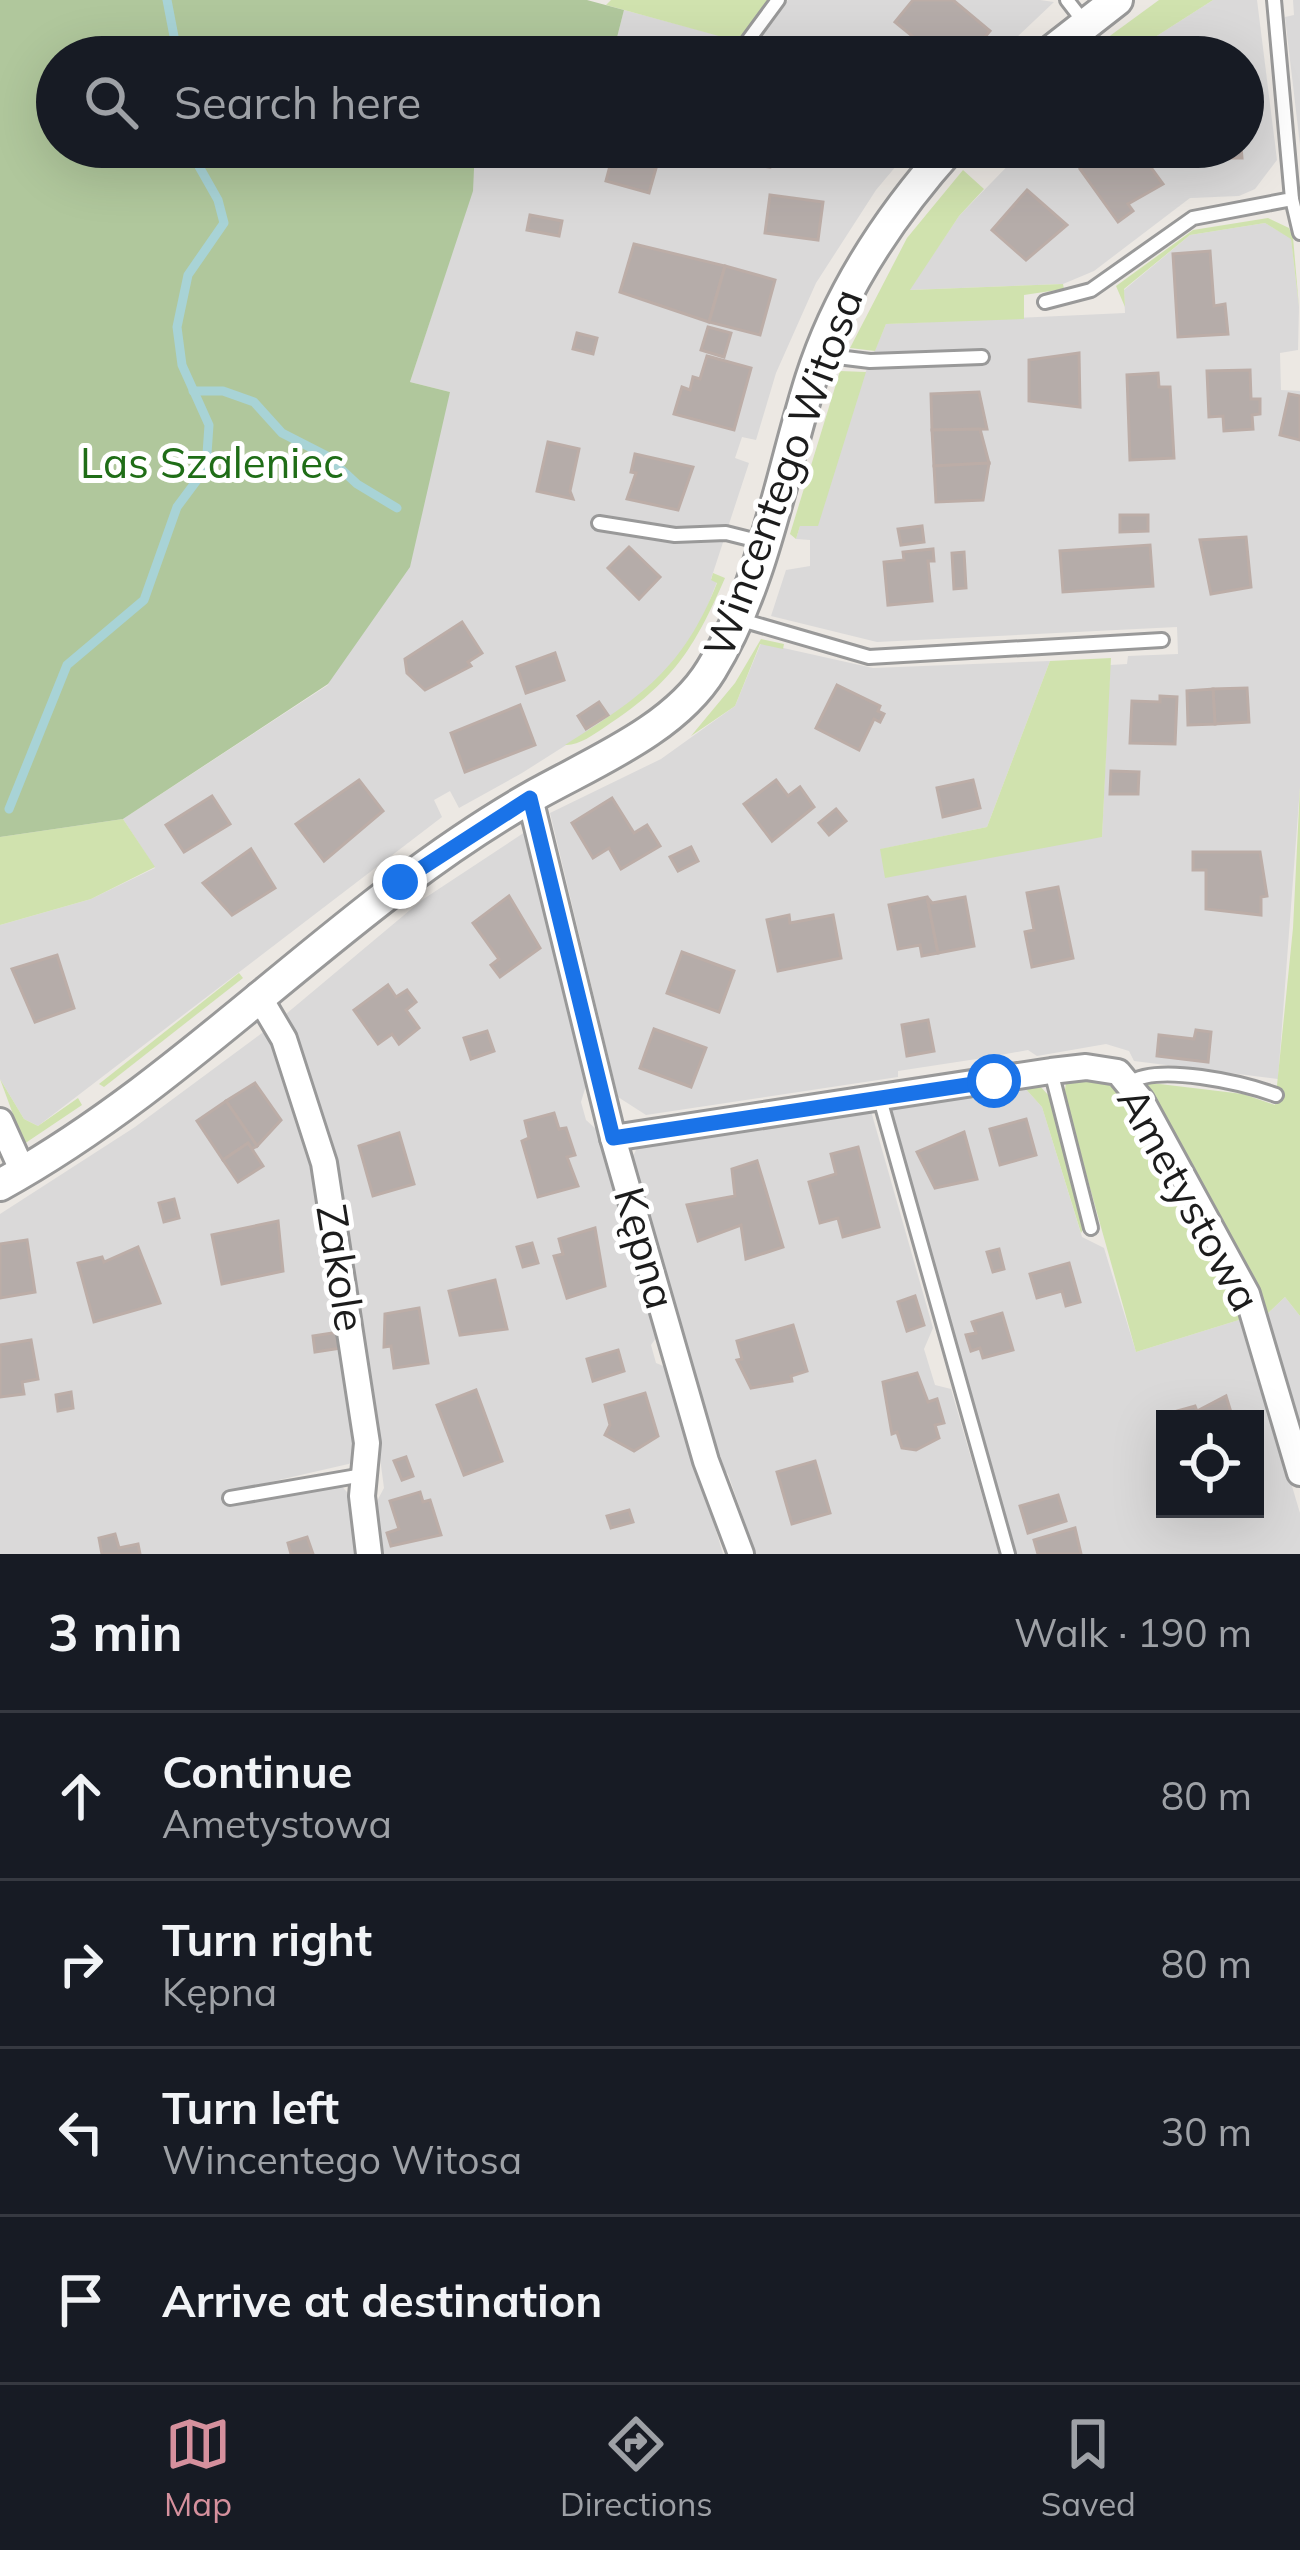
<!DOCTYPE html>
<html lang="en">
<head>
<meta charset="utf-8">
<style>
  :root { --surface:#171b24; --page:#242831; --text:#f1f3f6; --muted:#9ea1a6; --line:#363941; --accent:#d5909d }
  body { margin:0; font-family:Mulish,sans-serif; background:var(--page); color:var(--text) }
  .controls { position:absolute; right:36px; bottom:36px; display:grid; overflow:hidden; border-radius:0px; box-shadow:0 12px 48px #0002 }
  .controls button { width:108px; height:108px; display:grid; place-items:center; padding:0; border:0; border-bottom:3px solid var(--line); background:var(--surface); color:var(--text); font:60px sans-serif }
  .stop { position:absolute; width:36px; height:36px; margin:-27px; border:9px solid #1a73e8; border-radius:50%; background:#fff }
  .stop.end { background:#1a73e8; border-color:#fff; box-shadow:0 3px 12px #0008 }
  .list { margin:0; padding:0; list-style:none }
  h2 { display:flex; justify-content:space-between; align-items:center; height:156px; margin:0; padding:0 48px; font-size:51px }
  h2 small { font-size:39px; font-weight:400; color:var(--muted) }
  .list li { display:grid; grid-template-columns:78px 1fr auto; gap:36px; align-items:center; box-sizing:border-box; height:168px; padding:0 48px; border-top:3px solid var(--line) }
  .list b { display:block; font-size:45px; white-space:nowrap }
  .list p { margin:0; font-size:39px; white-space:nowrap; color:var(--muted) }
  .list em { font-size:39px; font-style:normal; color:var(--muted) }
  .icon { flex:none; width:66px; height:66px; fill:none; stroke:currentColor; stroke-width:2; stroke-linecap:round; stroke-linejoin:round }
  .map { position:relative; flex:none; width:1300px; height:1554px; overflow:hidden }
  .search { position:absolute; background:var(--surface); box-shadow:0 12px 48px #0002; left:36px; right:36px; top:36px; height:132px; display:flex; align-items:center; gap:30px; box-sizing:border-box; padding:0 42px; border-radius:66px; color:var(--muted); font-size:45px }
  .sheet { height:828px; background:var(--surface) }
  nav { display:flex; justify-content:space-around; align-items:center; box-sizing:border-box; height:168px; border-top:3px solid var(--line); background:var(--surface); font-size:33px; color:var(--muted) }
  nav a { display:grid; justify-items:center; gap:6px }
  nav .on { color:var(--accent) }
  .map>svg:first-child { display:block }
</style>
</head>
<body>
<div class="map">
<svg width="1300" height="1554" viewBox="0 0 1300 1554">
  <rect width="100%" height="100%" fill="#ece8e3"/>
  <g fill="#dad9d9" fill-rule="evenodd">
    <path d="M 788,0 L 1040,0 L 1054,2 L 996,57 L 612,57 L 624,10 L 751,44 Z"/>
    <path d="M 1213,0 L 1257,0 L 1277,160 L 1255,189 L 1239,196 L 1190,198 L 1094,271 L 1063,284 L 909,290 L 959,216 L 1026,147 L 1243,147 L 1243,57 L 1124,57 Z"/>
    <path d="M 1293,0 L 1300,0 L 1300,145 L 1285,17 L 1294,15 Z"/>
    <path d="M 475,147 L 912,147 L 876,190 L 816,283 L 776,373 L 756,440 L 742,437 L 735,458 L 749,463 L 711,579 L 717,582 L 698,630 L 675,665 L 634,702 L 522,773 L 459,808 L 450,791 L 434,800 L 442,817 L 38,1126 L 24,1119 L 0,1079 L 0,925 L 91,899 L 155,868 L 123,819 L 328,685 L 450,392 L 410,382 L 472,191 Z"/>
    <path d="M 1265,223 L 1291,238 L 1299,307 L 1298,350 L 1280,353 L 1281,390 L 1300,391 L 1300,787 L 1278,1079 L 1134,1061 L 1129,1051 L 1106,1044 L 1037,1056 L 1028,1050 L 1000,1055 L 991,1064 L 983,1058 L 898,1071 L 898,1077 L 646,1115 L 618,1097 L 550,813 L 661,759 L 735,706 L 761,643 L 873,668 L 1050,661 L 987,827 L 881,849 L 1102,837 L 1110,665 L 1127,664 L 1128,656 L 1178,654 L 1177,627 L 877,642 L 771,616 L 786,570 L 810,566 L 810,540 L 796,539 L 800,526 L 886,324 L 1125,313 L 1124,290 L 1190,235 Z"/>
    <path d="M 525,832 L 587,1082 L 581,1102 L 586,1120 L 596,1129 L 658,1335 L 651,1345 L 656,1363 L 668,1368 L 723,1554 L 382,1554 L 377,1501 L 384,1488 L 357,1284 L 328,1135 L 286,1014 L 422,900 Z"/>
    <path d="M 266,1030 L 307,1136 L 357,1462 L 222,1493 L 226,1506 L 339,1483 L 353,1499 L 359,1554 L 0,1554 L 0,1214 L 135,1127 Z"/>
    <path d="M 1024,1087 L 1042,1107 L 1082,1237 L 1104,1248 L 1136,1352 L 1242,1319 L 1300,1513 L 1300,1554 L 1017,1554 L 889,1106 ZM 1165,1419 L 1255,1419 L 1255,1509 L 1165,1509 Z"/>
    <path d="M 871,1111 L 933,1328 L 924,1349 L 935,1385 L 951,1389 L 999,1554 L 756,1554 L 728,1474 L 720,1466 L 630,1162 L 638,1146 Z"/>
    <path d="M 1285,1297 L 1300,1316 L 1300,1422 L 1266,1315 Z"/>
  </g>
  <g fill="#d0e2ae">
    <path d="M 611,0 L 770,0 L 737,41 L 606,5 Z"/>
    <path d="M 1159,0 L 1213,0 L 1124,57 L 1081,57 Z"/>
    <path d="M 963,170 L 984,189 L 959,216 L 910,290 L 1063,284 L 1064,289 L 1024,295 L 1024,319 L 886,324 L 875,351 L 850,348 L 907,238 Z"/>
    <path d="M 1268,218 L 1289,228 L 1293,237 L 1299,307 L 1291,239 L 1265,223 L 1190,235 L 1124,289 L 1125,307 L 1116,286 L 1193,230 Z"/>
    <path d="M 840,371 L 866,372 L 818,526 L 800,526 L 796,539 L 790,534 Z"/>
    <path d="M 713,573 L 725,578 C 693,651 673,682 605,727 C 593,735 578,746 565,745 C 641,697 683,669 717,583 L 711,580 Z"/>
    <path d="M 761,639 L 784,644 L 783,649 L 760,644 L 735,706 L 691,736 L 735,683 Z"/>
    <path d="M 1111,658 L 1102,837 L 885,878 L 880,849 L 987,827 L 1050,661 Z"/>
    <path d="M 1300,787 L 1300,1316 L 1285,1297 L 1266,1315 L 1143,1082 L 1243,1094 L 1275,1105 L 1293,928 Z"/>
    <path d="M 123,819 L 155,867 L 91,899 L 0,925 L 0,837 Z"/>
    <path d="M 239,973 L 243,978 L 104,1087 L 99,1084 Z"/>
    <path d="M 1090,1074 L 1116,1083 L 1134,1106 L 1223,1273 L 1242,1319 L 1136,1352 L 1064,1095 L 1067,1078 Z"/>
    <path d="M 0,1079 L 24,1119 L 38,1126 L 78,1098 L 82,1105 L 24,1144 Z"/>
    <path d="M 1039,1085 L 1050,1097 L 1086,1224 L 1081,1233 L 1042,1107 L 1024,1087 Z"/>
  </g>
  <path fill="#b0c79c" d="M 0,0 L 587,0 L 624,10 L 612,57 L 57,57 L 57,147 L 475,147 L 473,191 L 410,382 L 450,392 L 410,567 L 328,684 L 123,819 L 0,837 Z"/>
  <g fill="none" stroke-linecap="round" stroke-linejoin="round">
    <g stroke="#a8d3d6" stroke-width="9">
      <path d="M 167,0 L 178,57"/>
      <path d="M 193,391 L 223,391 L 254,402 L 282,433 L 327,456 L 357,484 L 397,508"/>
      <path d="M 9,809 L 67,665 L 144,600 L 177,507 L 206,468 L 209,425 L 182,365 L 177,327 L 188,275 L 224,223 L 218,200 L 188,147"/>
    </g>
  </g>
  <g fill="#b5aca9" stroke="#bcada7" stroke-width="3">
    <path d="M 913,0 L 953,0 L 990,31 L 968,57 L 938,57 L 895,22 Z"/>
    <path d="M 615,147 L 662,147 L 649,193 L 606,181 Z"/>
    <path d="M 741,147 L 774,147 L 770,167 L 739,163 Z"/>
    <path d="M 1104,147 L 1136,147 L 1163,184 L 1128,204 L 1133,211 L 1118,222 L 1080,169 Z"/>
    <path d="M 1193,147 L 1241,147 L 1242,158 L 1194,158 Z"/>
    <path d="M 1027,190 L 1067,225 L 1026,260 L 992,230 Z"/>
    <path d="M 770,195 L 823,202 L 818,240 L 765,233 Z"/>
    <path d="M 530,215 L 562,221 L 559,236 L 527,230 Z"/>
    <path d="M 634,244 L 725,266 L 709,322 L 620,292 Z"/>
    <path d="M 1210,251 L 1214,306 L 1225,304 L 1228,334 L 1178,337 L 1173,254 Z"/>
    <path d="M 725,266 L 775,280 L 760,335 L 709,322 Z"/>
    <path d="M 708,327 L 731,333 L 724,357 L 701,350 Z"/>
    <path d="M 577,333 L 597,338 L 593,354 L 573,349 Z"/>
    <path d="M 1079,353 L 1080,407 L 1029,401 L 1029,360 Z"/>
    <path d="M 707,356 L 751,368 L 734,430 L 674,414 L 682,387 L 690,390 L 693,377 L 700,379 Z"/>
    <path d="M 1250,370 L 1251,399 L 1260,399 L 1260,414 L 1252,415 L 1253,429 L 1224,431 L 1223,416 L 1209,417 L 1207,371 Z"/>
    <path d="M 1158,373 L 1159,387 L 1170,387 L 1174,458 L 1130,460 L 1127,375 Z"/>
    <path d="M 979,392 L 987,429 L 932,430 L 931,394 Z"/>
    <path d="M 1289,394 L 1300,396 L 1300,440 L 1280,435 Z"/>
    <path d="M 980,429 L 989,463 L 934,466 L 932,430 Z"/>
    <path d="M 548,442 L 579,449 L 570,491 L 573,499 L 537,491 Z"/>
    <path d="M 635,454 L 693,467 L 678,510 L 627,499 L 636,473 L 631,472 Z"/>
    <path d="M 989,463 L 983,500 L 936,502 L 934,466 Z"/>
    <path d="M 1120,515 L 1148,515 L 1148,531 L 1120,532 Z"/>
    <path d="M 922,526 L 924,542 L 901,545 L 898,529 Z"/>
    <path d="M 1246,537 L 1251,587 L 1211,594 L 1200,540 Z"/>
    <path d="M 1150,545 L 1153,586 L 1063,592 L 1060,551 Z"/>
    <path d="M 629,547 L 660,577 L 639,599 L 608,568 Z"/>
    <path d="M 933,549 L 934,561 L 928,561 L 932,601 L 888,605 L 884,562 L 904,560 L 903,552 Z"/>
    <path d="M 964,552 L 966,588 L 954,589 L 952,553 Z"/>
    <path d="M 462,622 L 482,653 L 468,662 L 471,666 L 425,690 L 407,673 L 405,659 Z"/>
    <path d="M 555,653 L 564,680 L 526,693 L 517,667 Z"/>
    <path d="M 837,685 L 880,706 L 878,711 L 884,714 L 880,722 L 874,719 L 859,750 L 816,728 Z"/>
    <path d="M 1247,688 L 1249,722 L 1215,724 L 1213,689 Z"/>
    <path d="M 1213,689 L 1215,724 L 1188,725 L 1187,691 Z"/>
    <path d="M 1160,696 L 1177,697 L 1175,744 L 1130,743 L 1132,701 L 1160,702 Z"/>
    <path d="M 599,702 L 608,715 L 586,729 L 578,716 Z"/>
    <path d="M 520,705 L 535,745 L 465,772 L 451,733 Z"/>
    <path d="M 1111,771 L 1139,772 L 1138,794 L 1110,794 Z"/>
    <path d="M 359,780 L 383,811 L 324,861 L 296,824 Z"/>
    <path d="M 776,780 L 788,796 L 800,787 L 814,807 L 772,841 L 744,804 Z"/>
    <path d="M 973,780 L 980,808 L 943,817 L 937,788 Z"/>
    <path d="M 212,796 L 230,824 L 184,852 L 166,825 Z"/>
    <path d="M 612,798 L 634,833 L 647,825 L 660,846 L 621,869 L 609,848 L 593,858 L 572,823 Z"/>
    <path d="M 836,809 L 846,821 L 829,835 L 819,823 Z"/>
    <path d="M 691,847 L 698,861 L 678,871 L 670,857 Z"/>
    <path d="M 251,849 L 275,888 L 232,915 L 203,883 Z"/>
    <path d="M 1193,852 L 1260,852 L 1267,896 L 1261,897 L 1261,915 L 1206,909 L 1206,870 L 1193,870 Z"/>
    <path d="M 1058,887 L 1073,958 L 1032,967 L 1025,932 L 1034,930 L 1027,893 Z"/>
    <path d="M 509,896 L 540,948 L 500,977 L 491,965 L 499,959 L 473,923 Z"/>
    <path d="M 927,897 L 938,953 L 922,956 L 920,945 L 898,949 L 889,905 Z"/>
    <path d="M 927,897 L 932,903 L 965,897 L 974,946 L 938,953 Z"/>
    <path d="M 789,915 L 790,923 L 833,915 L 841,958 L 778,971 L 767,920 Z"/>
    <path d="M 682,952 L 734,971 L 719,1012 L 667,993 Z"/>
    <path d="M 57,955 L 74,1008 L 35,1022 L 12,969 Z"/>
    <path d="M 388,985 L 396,997 L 407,990 L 416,1002 L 406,1010 L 419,1028 L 399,1044 L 392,1034 L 378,1044 L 354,1010 Z"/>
    <path d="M 928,1020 L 934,1051 L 907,1056 L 902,1025 Z"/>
    <path d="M 654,1029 L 706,1048 L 691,1087 L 640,1068 Z"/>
    <path d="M 1196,1030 L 1211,1032 L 1208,1062 L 1157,1056 L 1159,1035 L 1194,1039 Z"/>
    <path d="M 487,1031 L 494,1051 L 471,1059 L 464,1038 Z"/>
    <path d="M 255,1083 L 281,1120 L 257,1146 L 226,1101 Z"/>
    <path d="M 226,1101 L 257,1146 L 252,1149 L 248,1143 L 223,1160 L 197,1121 Z"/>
    <path d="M 554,1113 L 559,1129 L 566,1128 L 575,1155 L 567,1157 L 578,1186 L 538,1197 L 522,1141 L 529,1138 L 525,1121 Z"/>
    <path d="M 1026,1119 L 1036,1155 L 1000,1165 L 990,1129 Z"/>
    <path d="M 964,1132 L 977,1179 L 935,1188 L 917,1152 Z"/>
    <path d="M 399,1133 L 414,1184 L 373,1196 L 359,1146 Z"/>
    <path d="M 248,1143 L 263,1166 L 238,1182 L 223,1160 Z"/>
    <path d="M 858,1147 L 879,1227 L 843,1237 L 838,1218 L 820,1223 L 809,1182 L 836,1174 L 831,1154 Z"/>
    <path d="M 757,1161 L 783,1247 L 746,1259 L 741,1225 L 698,1241 L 687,1205 L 735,1196 L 732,1169 Z"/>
    <path d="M 174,1199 L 179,1218 L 164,1222 L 159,1203 Z"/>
    <path d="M 278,1221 L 283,1271 L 222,1284 L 212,1235 Z"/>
    <path d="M 595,1228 L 605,1286 L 567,1298 L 554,1256 L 563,1254 L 559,1239 Z"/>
    <path d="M 27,1240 L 35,1292 L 0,1298 L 0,1244 Z"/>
    <path d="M 532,1243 L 538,1263 L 523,1267 L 517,1247 Z"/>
    <path d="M 138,1247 L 160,1303 L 94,1322 L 78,1263 L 102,1257 L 104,1262 Z"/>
    <path d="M 999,1249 L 1004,1269 L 993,1272 L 987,1252 Z"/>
    <path d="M 1069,1263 L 1080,1302 L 1066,1306 L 1062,1291 L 1037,1298 L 1030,1274 Z"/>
    <path d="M 495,1280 L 507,1329 L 460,1335 L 449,1291 Z"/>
    <path d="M 915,1296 L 924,1325 L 907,1331 L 898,1302 Z"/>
    <path d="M 419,1308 L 428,1363 L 394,1368 L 391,1346 L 384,1347 L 385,1314 Z"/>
    <path d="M 1002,1313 L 1013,1350 L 983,1358 L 980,1348 L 971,1351 L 966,1335 L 976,1333 L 972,1322 Z"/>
    <path d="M 793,1325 L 807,1371 L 791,1376 L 792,1381 L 751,1388 L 737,1360 L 742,1359 L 737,1341 Z"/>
    <path d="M 339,1332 L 341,1348 L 315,1352 L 313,1336 Z"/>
    <path d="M 31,1340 L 38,1379 L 22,1382 L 24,1394 L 0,1397 L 0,1345 Z"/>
    <path d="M 618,1350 L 624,1371 L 593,1381 L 587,1359 Z"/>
    <path d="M 917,1373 L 928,1402 L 937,1399 L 944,1423 L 935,1425 L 939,1438 L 916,1450 L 902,1448 L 897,1432 L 892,1434 L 883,1382 Z"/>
    <path d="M 476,1390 L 502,1461 L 464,1475 L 437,1405 Z"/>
    <path d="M 71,1392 L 73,1408 L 58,1411 L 56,1395 Z"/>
    <path d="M 645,1393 L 658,1436 L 634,1451 L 605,1435 L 610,1425 L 605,1405 Z"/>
    <path d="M 1226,1396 L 1233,1419 L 1172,1419 L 1170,1413 L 1195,1406 L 1197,1411 Z"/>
    <path d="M 406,1457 L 413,1476 L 402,1480 L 394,1461 Z"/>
    <path d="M 815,1461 L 830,1513 L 792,1524 L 777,1472 Z"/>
    <path d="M 420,1492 L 423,1502 L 430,1500 L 441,1535 L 391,1546 L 387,1533 L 399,1529 L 390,1501 Z"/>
    <path d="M 1058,1495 L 1066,1521 L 1028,1533 L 1020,1506 Z"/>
    <path d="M 629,1510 L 633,1522 L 611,1528 L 607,1516 Z"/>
    <path d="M 1075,1528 L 1081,1554 L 1038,1554 L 1034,1540 Z"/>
    <path d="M 115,1534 L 119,1548 L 138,1544 L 140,1554 L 102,1554 L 99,1538 Z"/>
    <path d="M 307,1537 L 313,1554 L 291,1554 L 288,1543 Z"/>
  </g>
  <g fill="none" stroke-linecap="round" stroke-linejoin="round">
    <defs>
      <g id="service">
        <path d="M 1067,0 L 1084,22"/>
        <path d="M 736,57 L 778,0"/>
        <path d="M 1292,199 L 1300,233"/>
        <path d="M 1045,302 L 1091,290 L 1193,218 L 1292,199 L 1274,0"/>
        <path d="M 821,355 L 870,361 L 982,357"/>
        <path d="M 599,523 L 675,535 L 726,533 L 762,542"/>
        <path d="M 738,619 L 869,657 L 1162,640"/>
        <path d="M 1051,1071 L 1091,1228"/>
        <path d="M 1129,1083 C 1158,1063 1243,1083 1276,1095"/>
        <path d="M 880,1099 L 1008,1554"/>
        <path d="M 230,1498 L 363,1475"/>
      </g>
      <g id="minor">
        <path d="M 530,798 L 613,1138 L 706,1461 L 741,1554"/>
        <path d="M 258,995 L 284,1039 L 324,1163 L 367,1443 L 362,1496 L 369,1554"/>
        <path d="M 0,1121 L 23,1172"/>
        <path d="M 613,1138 L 1051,1071 L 1086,1067 L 1118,1072 L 1141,1100 L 1247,1294 L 1300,1473"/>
      </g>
      <g id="tertiary">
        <path d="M 1044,57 L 1117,0"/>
        <path d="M 0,1185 C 194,1078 342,904 535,795 C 594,762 675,729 711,670 C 764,584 781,474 811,379 C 839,291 890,215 951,147"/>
      </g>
    </defs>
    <use href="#service" stroke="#999" stroke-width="18"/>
    <use href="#minor" stroke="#999" stroke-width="30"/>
    <use href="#tertiary" stroke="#999" stroke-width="36"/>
    <use href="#service" stroke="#fff" stroke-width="12"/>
    <use href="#minor" stroke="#fff" stroke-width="24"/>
    <use href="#tertiary" stroke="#fff" stroke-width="30"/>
  </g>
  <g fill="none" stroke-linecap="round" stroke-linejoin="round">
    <path stroke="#1a73e8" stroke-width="15" d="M 400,882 L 530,798 L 613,1138 L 994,1081"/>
  </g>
  <g text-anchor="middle" stroke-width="10" stroke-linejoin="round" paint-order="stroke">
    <g font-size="42" fill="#1f6d17" stroke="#fff">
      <text x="212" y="478">Las Szaleniec</text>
    </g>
    <g font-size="42" fill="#1c1c1c" stroke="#fff">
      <text transform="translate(783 473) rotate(-70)" y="15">Wincentego Witosa</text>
      <text transform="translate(1189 1199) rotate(61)" y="15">Ametystowa</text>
      <text transform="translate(645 1248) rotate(74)" y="15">Kępna</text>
      <text transform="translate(341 1268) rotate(81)" y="15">Zakole</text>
    </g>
  </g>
</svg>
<div class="controls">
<button><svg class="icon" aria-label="locate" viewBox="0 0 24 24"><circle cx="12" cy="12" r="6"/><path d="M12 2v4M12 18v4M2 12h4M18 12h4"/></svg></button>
</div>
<div class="stop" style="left:994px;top:1081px"></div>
<div class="stop end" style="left:400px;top:882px"></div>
<div class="search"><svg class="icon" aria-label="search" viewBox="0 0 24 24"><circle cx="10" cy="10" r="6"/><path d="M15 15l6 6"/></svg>Search here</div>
</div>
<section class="sheet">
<h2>3 min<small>Walk · 190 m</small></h2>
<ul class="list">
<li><svg class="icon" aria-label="ahead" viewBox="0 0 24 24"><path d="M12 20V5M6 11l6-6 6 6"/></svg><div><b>Continue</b><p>Ametystowa</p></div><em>80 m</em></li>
<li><svg class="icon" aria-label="right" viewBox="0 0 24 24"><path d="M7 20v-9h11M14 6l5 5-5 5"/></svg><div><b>Turn right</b><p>Kępna</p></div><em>80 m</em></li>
<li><svg class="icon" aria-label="left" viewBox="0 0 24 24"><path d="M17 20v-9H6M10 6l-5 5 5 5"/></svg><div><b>Turn left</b><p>Wincentego Witosa</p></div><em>30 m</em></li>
<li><svg class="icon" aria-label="arrive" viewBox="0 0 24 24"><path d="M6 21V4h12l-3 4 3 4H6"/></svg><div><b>Arrive at destination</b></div></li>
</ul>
</section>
<nav>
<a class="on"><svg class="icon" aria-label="map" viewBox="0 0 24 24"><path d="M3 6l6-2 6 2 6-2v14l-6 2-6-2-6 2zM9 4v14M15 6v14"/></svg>Map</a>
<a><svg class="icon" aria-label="directions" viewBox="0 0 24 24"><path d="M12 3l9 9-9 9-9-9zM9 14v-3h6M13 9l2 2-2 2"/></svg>Directions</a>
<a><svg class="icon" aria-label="saved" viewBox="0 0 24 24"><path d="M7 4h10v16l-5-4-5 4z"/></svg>Saved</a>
</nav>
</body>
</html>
